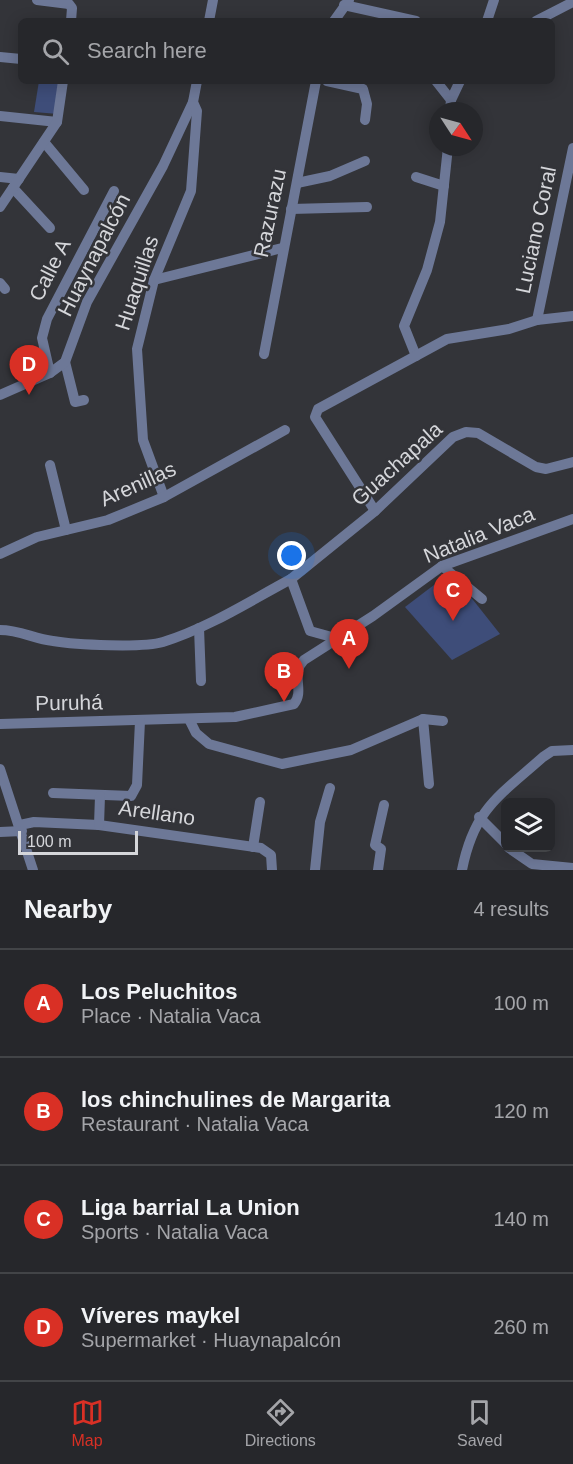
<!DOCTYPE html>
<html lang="en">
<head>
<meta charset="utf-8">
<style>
  :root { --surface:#26272b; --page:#323337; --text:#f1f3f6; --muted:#a4a5a9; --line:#424447; --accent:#d93025 }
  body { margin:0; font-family:Helvetica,sans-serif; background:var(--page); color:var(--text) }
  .controls { position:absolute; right:18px; bottom:18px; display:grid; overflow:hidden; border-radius:9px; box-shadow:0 3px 15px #0003 }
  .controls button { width:54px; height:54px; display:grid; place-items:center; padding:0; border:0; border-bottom:2px solid var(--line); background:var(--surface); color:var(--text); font:30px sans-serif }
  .compass { position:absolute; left:429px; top:102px; width:54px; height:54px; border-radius:50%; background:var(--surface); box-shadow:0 3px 15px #0003; rotate:126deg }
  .scale { position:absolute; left:18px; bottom:15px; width:120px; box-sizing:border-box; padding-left:6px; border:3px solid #d5d6da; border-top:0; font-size:16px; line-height:21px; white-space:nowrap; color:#d5d6da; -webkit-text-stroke:4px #333439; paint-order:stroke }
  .you { position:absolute; left:292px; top:556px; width:21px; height:21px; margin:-15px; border:4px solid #fff; border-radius:50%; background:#1a73e8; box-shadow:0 0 0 9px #1a73e833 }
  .badge { display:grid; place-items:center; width:39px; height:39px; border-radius:50%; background:var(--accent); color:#fff; font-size:20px; font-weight:700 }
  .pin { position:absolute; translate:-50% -50px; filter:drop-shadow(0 2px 3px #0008) }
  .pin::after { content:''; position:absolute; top:32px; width:21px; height:18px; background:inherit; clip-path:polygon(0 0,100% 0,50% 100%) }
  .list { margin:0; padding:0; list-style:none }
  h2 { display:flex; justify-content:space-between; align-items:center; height:78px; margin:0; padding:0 24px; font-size:26px }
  h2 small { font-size:20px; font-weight:400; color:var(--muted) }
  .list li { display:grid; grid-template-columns:39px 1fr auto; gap:18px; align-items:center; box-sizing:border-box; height:108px; padding:0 24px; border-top:2px solid var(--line) }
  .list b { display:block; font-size:22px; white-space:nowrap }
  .list p { margin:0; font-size:20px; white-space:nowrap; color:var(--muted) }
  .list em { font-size:20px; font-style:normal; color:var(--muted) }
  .icon { flex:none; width:33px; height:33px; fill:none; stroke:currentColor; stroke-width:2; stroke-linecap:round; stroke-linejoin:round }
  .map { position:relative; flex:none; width:573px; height:870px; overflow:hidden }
  .search { position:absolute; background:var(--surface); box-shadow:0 3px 15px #0003; left:18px; right:18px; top:18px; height:66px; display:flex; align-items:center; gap:15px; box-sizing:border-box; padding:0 21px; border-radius:9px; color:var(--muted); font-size:22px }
  .sheet { height:510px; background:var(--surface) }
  nav { display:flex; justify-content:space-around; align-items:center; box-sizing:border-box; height:84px; border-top:2px solid var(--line); background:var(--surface); font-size:16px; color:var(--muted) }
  nav a { display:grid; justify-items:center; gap:3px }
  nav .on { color:var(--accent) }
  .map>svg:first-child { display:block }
</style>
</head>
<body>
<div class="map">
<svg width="573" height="870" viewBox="0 0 573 870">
  <rect width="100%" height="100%" fill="#333439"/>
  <g fill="#3e4d79">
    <path d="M 39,81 L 63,81 L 58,114 L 34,112 Z"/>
    <path d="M 451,572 L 500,634 L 452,660 L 405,607 Z"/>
  </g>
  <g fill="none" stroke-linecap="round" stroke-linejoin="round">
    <g stroke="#6d7897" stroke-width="10">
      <path d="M 37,0 L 69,4 L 72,8 L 71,21"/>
      <path d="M 344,5 L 416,21"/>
      <path d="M 209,21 L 213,0"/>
      <path d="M 334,21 L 349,0"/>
      <path d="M 487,21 L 494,0"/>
      <path d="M 536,21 L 573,2"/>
      <path d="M 0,57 L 21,59"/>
      <path d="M 327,81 L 363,89 L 367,104 L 365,120"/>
      <path d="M 436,81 L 451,100"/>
      <path d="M 450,111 L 451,100 L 460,81"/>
      <path d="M 0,116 L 57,122"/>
      <path d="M 44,142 L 84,190"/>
      <path d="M 0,177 L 19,179"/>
      <path d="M 416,177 L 444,186"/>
      <path d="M 297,183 L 330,176 L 365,161"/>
      <path d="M 13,188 L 50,228"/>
      <path d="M 0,207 L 57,122 L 63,81"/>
      <path d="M 291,209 L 367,207"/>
      <path d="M 154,280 L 282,248"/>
      <path d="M 0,283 L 5,289"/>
      <path d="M 537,320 L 573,148"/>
      <path d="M 264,354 L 316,81"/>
      <path d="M 416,356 L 404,326 L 427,270 L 440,222 L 448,147"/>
      <path d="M 65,362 L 75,402 L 84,400"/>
      <path d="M 50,373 L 42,338 L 47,319 L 114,191"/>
      <path d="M 0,395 L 50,373 L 65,362 L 87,302 L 163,166 L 193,102"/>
      <path d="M 50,465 L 66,530"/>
      <path d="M 164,497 L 143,440 L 137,349 L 154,280 L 191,191 L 197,111 L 193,102 L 197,81"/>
      <path d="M 375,511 L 315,417 L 318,409 L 447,339 L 509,329 L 537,320 L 573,316"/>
      <path d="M 0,554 L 37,537 L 108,520 L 164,497 L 285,430"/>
      <path d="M 442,566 L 482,599"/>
      <path d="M 291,579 L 375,511 L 453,437 L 466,432 L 478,433 L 536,467 L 546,469 L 573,462"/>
      <path d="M 199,628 L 201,681"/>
      <path d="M 0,630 C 20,630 34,639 53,641 C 76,645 143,648 163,642 C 208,628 250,601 291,579 L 310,631 L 339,639"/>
      <path d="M 189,719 L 196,733 L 209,744 L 282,764 L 351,750 L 423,719 L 443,721"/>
      <path d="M 423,719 L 429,784"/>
      <path d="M 0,724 L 235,717 L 294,704 C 305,691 290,674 304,660 L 373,616 L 442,566 L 573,519"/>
      <path d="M 0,769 L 33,870"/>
      <path d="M 53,793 L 131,796 L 137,785 L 140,721"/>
      <path d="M 479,817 L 506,844"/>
      <path d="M 20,825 L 34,822 L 99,825 L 261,848 L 271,855 L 272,870"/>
      <path d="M 99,825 L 100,796"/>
      <path d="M 0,832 L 22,831"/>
      <path d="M 253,847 L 260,802"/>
      <path d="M 509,848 L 532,864 L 573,868"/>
      <path d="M 315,870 L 320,822 L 330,788"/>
      <path d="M 378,870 L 381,849 L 375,845 L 384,805"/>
      <path d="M 462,870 C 474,809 499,796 543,757 L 552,751 L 573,750"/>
    </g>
  </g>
  <g text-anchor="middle" stroke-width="5" stroke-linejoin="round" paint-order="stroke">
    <g font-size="21" fill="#d5d6da" stroke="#333439">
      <text transform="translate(270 213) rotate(-78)" y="7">Razurazu</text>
      <text transform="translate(536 230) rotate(-78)" y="7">Luciano Coral</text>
      <text transform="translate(94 255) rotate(-63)" y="7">Huaynapalcón</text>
      <text transform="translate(50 270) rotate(-63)" y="7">Calle A</text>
      <text transform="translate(137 283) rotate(-72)" y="7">Huaquillas</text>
      <text transform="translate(397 464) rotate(-42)" y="7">Guachapala</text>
      <text transform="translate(138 484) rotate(-24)" y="7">Arenillas</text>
      <text transform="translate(479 535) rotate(-22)" y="7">Natalia Vaca</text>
      <text transform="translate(69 703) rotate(-1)" y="7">Puruhá</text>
      <text transform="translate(157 813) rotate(8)" y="7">Arellano</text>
    </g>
  </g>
</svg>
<div class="controls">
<button><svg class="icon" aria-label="layers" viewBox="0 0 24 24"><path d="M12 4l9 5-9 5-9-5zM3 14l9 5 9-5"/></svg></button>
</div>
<svg class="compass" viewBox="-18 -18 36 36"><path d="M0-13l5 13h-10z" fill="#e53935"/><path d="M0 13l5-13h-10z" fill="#a4a5a9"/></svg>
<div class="scale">100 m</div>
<div class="you"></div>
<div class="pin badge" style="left:349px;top:669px">A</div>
<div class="pin badge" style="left:284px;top:702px">B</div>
<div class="pin badge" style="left:453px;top:621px">C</div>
<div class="pin badge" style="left:29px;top:395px">D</div>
<div class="search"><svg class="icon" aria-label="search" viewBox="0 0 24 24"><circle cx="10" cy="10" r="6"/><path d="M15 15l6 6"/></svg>Search here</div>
</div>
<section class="sheet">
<h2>Nearby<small>4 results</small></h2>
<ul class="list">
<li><span class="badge">A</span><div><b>Los Peluchitos</b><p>Place · Natalia Vaca</p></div><em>100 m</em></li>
<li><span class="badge">B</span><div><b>los chinchulines de Margarita</b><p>Restaurant · Natalia Vaca</p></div><em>120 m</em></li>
<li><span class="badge">C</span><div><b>Liga barrial La Union</b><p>Sports · Natalia Vaca</p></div><em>140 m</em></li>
<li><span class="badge">D</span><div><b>Víveres maykel</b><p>Supermarket · Huaynapalcón</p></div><em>260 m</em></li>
</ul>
</section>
<nav>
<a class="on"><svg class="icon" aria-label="map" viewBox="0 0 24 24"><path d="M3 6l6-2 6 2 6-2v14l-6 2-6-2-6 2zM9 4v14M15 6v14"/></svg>Map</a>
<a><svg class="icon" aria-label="directions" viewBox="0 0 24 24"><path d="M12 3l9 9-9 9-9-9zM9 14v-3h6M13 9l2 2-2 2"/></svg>Directions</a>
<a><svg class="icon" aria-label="saved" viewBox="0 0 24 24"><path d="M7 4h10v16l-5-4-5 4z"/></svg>Saved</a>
</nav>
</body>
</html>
